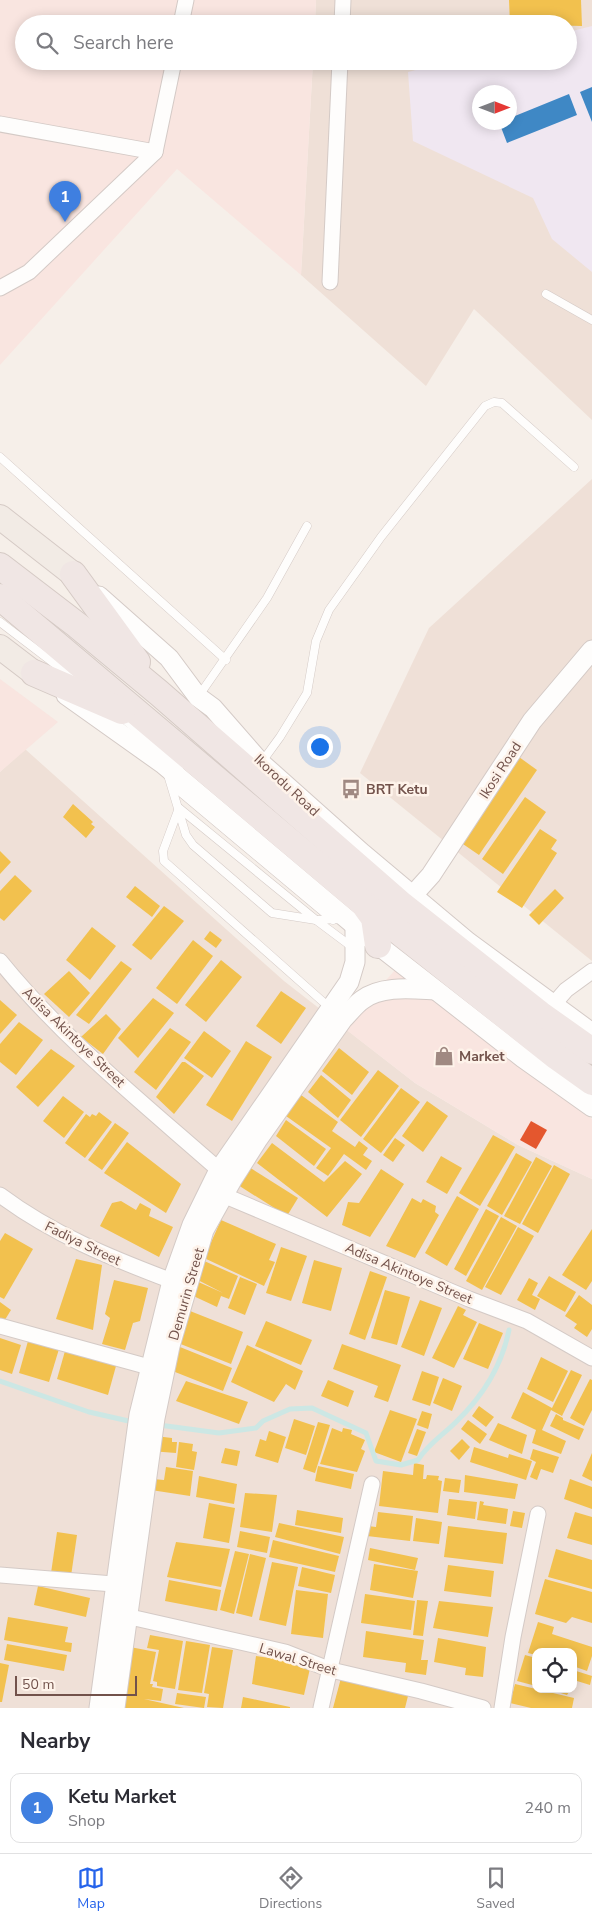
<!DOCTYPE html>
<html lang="en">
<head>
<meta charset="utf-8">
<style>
  :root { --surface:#fff; --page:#f2f2f3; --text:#2b2b33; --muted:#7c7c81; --line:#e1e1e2; --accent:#2563eb }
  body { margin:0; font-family:"Nunito Sans",sans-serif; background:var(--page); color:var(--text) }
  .controls { position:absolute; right:15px; bottom:15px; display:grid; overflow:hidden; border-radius:10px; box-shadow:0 2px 12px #0003 }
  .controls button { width:45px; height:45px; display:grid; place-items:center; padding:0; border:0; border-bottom:1px solid var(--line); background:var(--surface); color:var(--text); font:25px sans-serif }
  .compass { position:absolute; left:472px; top:85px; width:45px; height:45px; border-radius:50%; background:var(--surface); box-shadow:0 2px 12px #0003; rotate:90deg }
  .scale { position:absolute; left:15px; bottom:12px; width:122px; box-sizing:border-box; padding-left:5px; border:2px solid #72524b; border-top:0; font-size:14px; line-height:18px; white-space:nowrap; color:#72524b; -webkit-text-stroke:4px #fef3ea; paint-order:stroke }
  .you { position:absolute; left:319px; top:746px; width:18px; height:18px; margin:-12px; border:4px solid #fff; border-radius:50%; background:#1a73e8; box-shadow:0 0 0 8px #1a73e833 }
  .badge { display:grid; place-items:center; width:32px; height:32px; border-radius:50%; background:var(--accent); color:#fff; font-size:16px; font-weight:700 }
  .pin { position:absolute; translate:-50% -41px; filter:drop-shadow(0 1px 2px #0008) }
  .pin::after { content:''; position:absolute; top:26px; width:18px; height:15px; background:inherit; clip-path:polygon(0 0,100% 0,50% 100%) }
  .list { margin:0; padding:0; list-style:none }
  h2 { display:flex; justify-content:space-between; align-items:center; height:65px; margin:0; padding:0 20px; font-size:21px }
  h2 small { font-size:16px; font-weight:400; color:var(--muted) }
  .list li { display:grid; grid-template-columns:32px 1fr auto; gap:15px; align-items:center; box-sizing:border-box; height:70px; margin:0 10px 10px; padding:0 10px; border:1px solid var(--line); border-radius:10px }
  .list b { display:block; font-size:19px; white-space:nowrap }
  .list p { margin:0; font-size:16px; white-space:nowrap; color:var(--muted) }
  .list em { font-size:16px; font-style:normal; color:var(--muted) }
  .icon { flex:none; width:28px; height:28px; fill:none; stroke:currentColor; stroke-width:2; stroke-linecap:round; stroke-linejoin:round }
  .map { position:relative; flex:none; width:592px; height:1708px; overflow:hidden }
  .search { position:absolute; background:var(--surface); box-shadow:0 2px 12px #0003; left:15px; right:15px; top:15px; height:55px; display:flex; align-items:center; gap:12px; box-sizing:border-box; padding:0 18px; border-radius:28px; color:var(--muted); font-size:19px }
  .sheet { height:145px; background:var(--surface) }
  nav { display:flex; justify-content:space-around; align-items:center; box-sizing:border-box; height:70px; border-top:1px solid var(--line); background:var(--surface); font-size:14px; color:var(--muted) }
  nav a { display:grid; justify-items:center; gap:2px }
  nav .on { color:var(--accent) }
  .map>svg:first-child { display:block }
</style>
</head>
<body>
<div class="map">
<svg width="592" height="1708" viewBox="0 0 592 1708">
  <rect width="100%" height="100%" fill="#f6efe9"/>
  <g fill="#efe0d7" fill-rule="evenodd">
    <path d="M 316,0 L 592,0 L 592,420 L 474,309 L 426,386 L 301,275 L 313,61 L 568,61 L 568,24 L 315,24 ZM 480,92 L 510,92 L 510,122 L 480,122 Z"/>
    <path d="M 592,479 L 592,961 L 360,773 L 429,628 Z"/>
    <path d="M 25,749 L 284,981 L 415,1083 L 518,1145 L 592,1179 L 592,1708 L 0,1708 L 0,772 ZM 536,1652 L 573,1652 L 573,1689 L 536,1689 Z"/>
  </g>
  <g fill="#f9e5e0">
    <path d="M 0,0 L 316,0 L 315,24 L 24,24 L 24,61 L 313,61 L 301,275 L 177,169 L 0,365 Z"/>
    <path d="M 0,679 L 58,722 L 0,772 Z"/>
    <path d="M 395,970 L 592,1119 L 592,1179 L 518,1145 L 415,1083 L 344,1028 Z"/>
  </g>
  <path fill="#f0e7f1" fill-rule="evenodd" d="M 592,26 L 592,272 L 552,239 L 533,198 L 413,141 L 408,72 L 451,61 L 568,61 L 568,32 ZM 480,92 L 510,92 L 510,122 L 480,122 Z"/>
  <g fill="#f2c14e">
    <path d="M 509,0 L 581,0 L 582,26 L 510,24 Z"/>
    <path d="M 519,757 L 537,770 L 479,855 L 460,842 Z"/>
    <path d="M 525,797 L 546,812 L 503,874 L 482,859 Z"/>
    <path d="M 73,804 L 93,822 L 91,824 L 95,827 L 86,838 L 63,817 Z"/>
    <path d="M 540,829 L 557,840 L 551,849 L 557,853 L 522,908 L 497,892 Z"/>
    <path d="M 0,851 L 11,862 L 0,874 Z"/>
    <path d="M 15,875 L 32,891 L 4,921 L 0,918 L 0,891 Z"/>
    <path d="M 135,886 L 160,906 L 152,917 L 126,897 Z"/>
    <path d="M 555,889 L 564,898 L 539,925 L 529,915 Z"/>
    <path d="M 164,906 L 184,921 L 151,960 L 132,945 Z"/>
    <path d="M 92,927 L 116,946 L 90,980 L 66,960 Z"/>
    <path d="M 210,931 L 222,940 L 216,948 L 204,939 Z"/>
    <path d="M 193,940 L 213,956 L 177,1004 L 156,988 Z"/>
    <path d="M 221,960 L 242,977 L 206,1022 L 185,1005 Z"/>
    <path d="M 121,961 L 132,969 L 89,1024 L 76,1015 Z"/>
    <path d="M 69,971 L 90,993 L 69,1017 L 44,994 Z"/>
    <path d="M 281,991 L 306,1008 L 281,1044 L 256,1026 Z"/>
    <path d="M 153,998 L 174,1013 L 138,1058 L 118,1038 Z"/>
    <path d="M 0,1000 L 17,1015 L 0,1034 Z"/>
    <path d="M 106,1014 L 121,1029 L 103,1054 L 81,1037 Z"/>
    <path d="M 19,1022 L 43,1040 L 16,1075 L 0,1062 L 0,1044 Z"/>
    <path d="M 170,1028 L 191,1042 L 156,1090 L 134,1072 Z"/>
    <path d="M 204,1031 L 231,1051 L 212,1078 L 184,1058 Z"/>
    <path d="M 246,1041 L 272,1057 L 232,1121 L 206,1105 Z"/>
    <path d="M 339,1048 L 369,1072 L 352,1095 L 322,1071 Z"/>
    <path d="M 51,1049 L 75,1066 L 38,1107 L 16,1087 Z"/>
    <path d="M 182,1062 L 185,1062 L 204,1076 L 174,1114 L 156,1097 Z"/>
    <path d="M 378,1070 L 399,1086 L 361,1137 L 340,1120 Z"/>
    <path d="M 321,1075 L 351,1100 L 338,1118 L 308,1092 Z"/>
    <path d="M 401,1088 L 420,1102 L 381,1153 L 363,1139 Z"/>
    <path d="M 301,1095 L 338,1122 L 332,1131 L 355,1147 L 359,1141 L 368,1148 L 363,1155 L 372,1161 L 366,1170 L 344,1154 L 328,1176 L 316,1168 L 331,1148 L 286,1116 Z"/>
    <path d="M 63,1096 L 84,1112 L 64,1138 L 43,1121 Z"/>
    <path d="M 427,1101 L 448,1116 L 423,1152 L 402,1136 Z"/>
    <path d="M 99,1112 L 112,1122 L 85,1158 L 65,1143 L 86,1114 L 90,1117 L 92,1114 L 96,1116 Z"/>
    <path d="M 286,1120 L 326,1149 L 314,1166 L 276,1136 Z"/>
    <path d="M 115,1123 L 129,1133 L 102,1170 L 88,1160 Z"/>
    <path d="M 493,1135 L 515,1147 L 480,1206 L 459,1193 Z"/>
    <path d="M 395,1138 L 405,1145 L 393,1162 L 383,1155 Z"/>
    <path d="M 127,1142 L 181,1184 L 166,1213 L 104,1173 Z"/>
    <path d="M 272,1143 L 324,1182 L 345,1161 L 362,1174 L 327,1217 L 257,1163 Z"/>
    <path d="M 516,1153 L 532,1162 L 502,1215 L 487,1206 Z"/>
    <path d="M 441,1156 L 462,1168 L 447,1194 L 426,1182 Z"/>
    <path d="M 536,1157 L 552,1166 L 520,1224 L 504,1216 Z"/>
    <path d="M 554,1165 L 570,1174 L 538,1233 L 522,1224 Z"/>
    <path d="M 249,1167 L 298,1198 L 287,1216 L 238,1185 Z"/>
    <path d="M 381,1169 L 404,1184 L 370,1237 L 342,1225 L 348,1202 L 359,1203 Z"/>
    <path d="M 457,1196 L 479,1209 L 447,1266 L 425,1253 Z"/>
    <path d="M 412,1198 L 421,1203 L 423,1199 L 436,1206 L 435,1212 L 439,1215 L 415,1258 L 386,1246 Z"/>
    <path d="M 121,1201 L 136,1210 L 140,1203 L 151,1209 L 149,1216 L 173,1227 L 159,1257 L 100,1226 L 112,1203 Z"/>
    <path d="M 486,1209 L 499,1216 L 466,1276 L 454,1269 Z"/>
    <path d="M 501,1217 L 517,1226 L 482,1290 L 466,1281 Z"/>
    <path d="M 221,1220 L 276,1244 L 269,1260 L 275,1262 L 264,1286 L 204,1258 Z"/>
    <path d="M 518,1227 L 534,1236 L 501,1295 L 485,1287 Z"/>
    <path d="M 592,1229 L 592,1281 L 586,1290 L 562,1275 Z"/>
    <path d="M 5,1233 L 33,1249 L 4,1299 L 0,1297 L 0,1241 Z"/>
    <path d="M 281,1247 L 307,1256 L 291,1301 L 266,1293 Z"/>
    <path d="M 76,1259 L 102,1265 L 93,1330 L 56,1319 Z"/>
    <path d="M 202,1260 L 238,1276 L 229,1299 L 221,1296 L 217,1307 L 187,1293 L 194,1280 L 223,1293 L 194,1278 Z"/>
    <path d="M 314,1260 L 342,1268 L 331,1311 L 302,1303 Z"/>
    <path d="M 370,1271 L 387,1277 L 365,1340 L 349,1334 Z"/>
    <path d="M 549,1276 L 576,1292 L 565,1312 L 537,1296 Z"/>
    <path d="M 240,1277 L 257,1284 L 245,1315 L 228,1308 Z"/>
    <path d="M 529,1278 L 538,1283 L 532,1295 L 540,1299 L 535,1310 L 517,1300 Z"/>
    <path d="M 114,1280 L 148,1288 L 140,1321 L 133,1323 L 125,1350 L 102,1344 L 110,1318 L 105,1314 Z"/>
    <path d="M 385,1290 L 410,1297 L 397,1345 L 371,1338 Z"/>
    <path d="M 579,1295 L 592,1305 L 592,1329 L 587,1337 L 574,1328 L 577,1324 L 565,1316 Z"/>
    <path d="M 420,1300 L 442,1308 L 424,1356 L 401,1347 Z"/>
    <path d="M 0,1302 L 11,1310 L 3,1323 L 0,1321 Z"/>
    <path d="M 458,1306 L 466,1310 L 463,1315 L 477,1322 L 454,1368 L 432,1358 Z"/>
    <path d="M 185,1309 L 243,1332 L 231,1364 L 173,1341 Z"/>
    <path d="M 266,1321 L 312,1340 L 301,1365 L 255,1346 Z"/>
    <path d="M 479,1323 L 503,1333 L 488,1369 L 463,1359 Z"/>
    <path d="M 0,1338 L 21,1345 L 12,1374 L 0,1370 Z"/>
    <path d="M 28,1341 L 59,1349 L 49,1382 L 19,1373 Z"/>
    <path d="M 342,1344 L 401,1365 L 388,1402 L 374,1397 L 378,1386 L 333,1369 Z"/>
    <path d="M 247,1345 L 303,1371 L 295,1390 L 286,1384 L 274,1402 L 231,1382 Z"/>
    <path d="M 180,1347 L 232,1368 L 223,1391 L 170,1370 Z"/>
    <path d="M 65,1351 L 116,1366 L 108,1395 L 57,1379 Z"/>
    <path d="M 541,1357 L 568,1371 L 553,1402 L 527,1389 Z"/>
    <path d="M 571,1370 L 582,1375 L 562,1416 L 551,1410 L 542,1430 L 566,1441 L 561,1454 L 532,1443 L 536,1430 L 511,1418 L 523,1392 L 552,1408 Z"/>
    <path d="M 422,1371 L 439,1377 L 430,1406 L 412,1400 Z"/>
    <path d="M 443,1378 L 462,1386 L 452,1411 L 433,1403 Z"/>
    <path d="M 590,1379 L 592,1380 L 592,1410 L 584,1426 L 570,1418 Z"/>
    <path d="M 328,1380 L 354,1391 L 348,1407 L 321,1396 Z"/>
    <path d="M 186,1381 L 248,1402 L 239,1424 L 176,1401 Z"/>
    <path d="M 479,1406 L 494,1417 L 486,1427 L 472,1416 Z"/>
    <path d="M 390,1410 L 417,1419 L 401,1462 L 374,1452 Z"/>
    <path d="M 422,1411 L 432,1414 L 428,1429 L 417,1425 Z"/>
    <path d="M 556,1414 L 563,1418 L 563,1420 L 584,1429 L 579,1440 L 550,1426 Z"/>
    <path d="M 294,1419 L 315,1426 L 306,1455 L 285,1448 Z"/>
    <path d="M 468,1420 L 487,1434 L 480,1444 L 461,1429 Z"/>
    <path d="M 318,1422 L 330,1425 L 315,1473 L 303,1469 Z"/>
    <path d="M 498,1423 L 527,1435 L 522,1454 L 489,1440 Z"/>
    <path d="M 332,1428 L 342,1432 L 343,1428 L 352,1430 L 351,1434 L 365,1440 L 361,1449 L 365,1451 L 357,1472 L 320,1464 Z"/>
    <path d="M 417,1429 L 426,1432 L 417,1456 L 408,1453 Z"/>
    <path d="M 269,1431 L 286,1437 L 278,1463 L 255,1456 L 260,1439 L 266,1441 Z"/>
    <path d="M 147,1435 L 172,1438 L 172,1442 L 177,1442 L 176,1453 L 150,1451 Z"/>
    <path d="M 462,1439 L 470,1447 L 459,1460 L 450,1451 Z"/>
    <path d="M 179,1442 L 193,1444 L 192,1451 L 197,1452 L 194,1470 L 176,1467 Z"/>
    <path d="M 474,1447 L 508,1458 L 509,1454 L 532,1461 L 526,1480 L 470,1462 Z"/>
    <path d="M 225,1448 L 240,1451 L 237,1466 L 221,1463 Z"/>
    <path d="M 533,1449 L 559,1457 L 553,1473 L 541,1469 L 537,1480 L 530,1477 L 536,1462 L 530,1459 Z"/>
    <path d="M 592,1453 L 592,1481 L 582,1476 Z"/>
    <path d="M 414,1463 L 424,1465 L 423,1479 L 426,1479 L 427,1475 L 439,1476 L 438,1480 L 442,1481 L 438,1513 L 379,1506 L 383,1471 L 413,1475 Z"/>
    <path d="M 318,1466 L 354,1474 L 351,1489 L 315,1481 Z"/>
    <path d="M 166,1467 L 193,1471 L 190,1496 L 151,1490 L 153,1479 L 164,1480 Z"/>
    <path d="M 465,1475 L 518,1484 L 515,1499 L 464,1492 Z"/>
    <path d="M 199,1476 L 237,1484 L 234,1504 L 196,1497 Z"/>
    <path d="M 445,1478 L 461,1480 L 459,1493 L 443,1491 Z"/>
    <path d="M 570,1479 L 592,1487 L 592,1509 L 564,1499 Z"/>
    <path d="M 245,1493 L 277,1495 L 272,1532 L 240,1527 Z"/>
    <path d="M 449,1499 L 477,1502 L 475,1519 L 447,1515 Z"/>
    <path d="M 480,1501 L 484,1502 L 483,1505 L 508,1509 L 506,1524 L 477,1520 Z"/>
    <path d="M 209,1503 L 235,1508 L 229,1543 L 203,1538 Z"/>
    <path d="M 297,1510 L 343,1518 L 341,1533 L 295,1525 Z"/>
    <path d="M 513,1511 L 525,1513 L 522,1528 L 510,1526 Z"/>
    <path d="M 378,1512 L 413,1516 L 410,1541 L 367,1536 L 368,1526 L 376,1527 Z"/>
    <path d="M 575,1512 L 592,1517 L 592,1545 L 567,1538 Z"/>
    <path d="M 416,1518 L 442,1522 L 439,1544 L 413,1541 Z"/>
    <path d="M 279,1523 L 344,1537 L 340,1554 L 275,1537 Z"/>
    <path d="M 448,1526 L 507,1533 L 503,1564 L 444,1557 Z"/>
    <path d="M 240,1531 L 270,1537 L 267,1553 L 237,1547 Z"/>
    <path d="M 57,1532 L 77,1535 L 71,1576 L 51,1573 Z"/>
    <path d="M 273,1540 L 339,1556 L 335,1572 L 269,1557 Z"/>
    <path d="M 176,1542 L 230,1549 L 221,1587 L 167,1577 Z"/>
    <path d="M 370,1548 L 418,1558 L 415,1570 L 368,1560 Z"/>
    <path d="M 556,1549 L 592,1560 L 592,1589 L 548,1577 Z"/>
    <path d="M 235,1551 L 249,1554 L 234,1614 L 220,1610 Z"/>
    <path d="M 250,1554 L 266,1558 L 252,1617 L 236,1613 Z"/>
    <path d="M 272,1562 L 298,1567 L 286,1626 L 259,1620 Z"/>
    <path d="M 374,1564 L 418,1571 L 413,1598 L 370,1590 Z"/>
    <path d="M 448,1565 L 494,1571 L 491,1597 L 444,1591 Z"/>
    <path d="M 302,1567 L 335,1575 L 331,1593 L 298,1586 Z"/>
    <path d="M 545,1579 L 592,1592 L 592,1623 L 572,1617 L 566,1623 L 535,1614 Z"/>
    <path d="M 169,1580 L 221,1590 L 217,1611 L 165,1601 Z"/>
    <path d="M 38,1586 L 90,1598 L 86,1617 L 34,1605 Z"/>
    <path d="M 296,1590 L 328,1594 L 323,1638 L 291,1634 Z"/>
    <path d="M 365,1594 L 415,1601 L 411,1630 L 361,1623 Z"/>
    <path d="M 417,1600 L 428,1601 L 423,1636 L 413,1635 Z"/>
    <path d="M 439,1601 L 493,1607 L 488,1637 L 433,1628 Z"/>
    <path d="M 8,1617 L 68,1627 L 65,1642 L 72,1643 L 71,1652 L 4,1640 Z"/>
    <path d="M 538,1622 L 554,1627 L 552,1634 L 592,1647 L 592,1656 L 587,1671 L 573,1666 L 573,1652 L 536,1652 L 536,1655 L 528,1653 Z"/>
    <path d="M 366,1631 L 424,1640 L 421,1660 L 428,1660 L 426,1675 L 405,1672 L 406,1663 L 363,1657 Z"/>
    <path d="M 150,1635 L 183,1641 L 175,1689 L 157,1686 L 157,1682 L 153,1681 L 159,1650 L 147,1648 Z"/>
    <path d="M 438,1638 L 486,1647 L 483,1677 L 465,1675 L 466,1668 L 434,1662 Z"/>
    <path d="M 186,1641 L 210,1645 L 202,1693 L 178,1690 Z"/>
    <path d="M 7,1644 L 67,1655 L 64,1671 L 4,1660 Z"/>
    <path d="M 130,1647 L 156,1652 L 150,1684 L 153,1684 L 152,1687 L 163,1689 L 161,1701 L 144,1699 L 184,1708 L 121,1708 Z"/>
    <path d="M 212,1647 L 233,1650 L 223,1708 L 207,1707 L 209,1694 L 204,1693 Z"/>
    <path d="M 525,1655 L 536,1658 L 536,1686 L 517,1681 Z"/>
    <path d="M 256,1656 L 311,1664 L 304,1695 L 252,1684 Z"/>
    <path d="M 0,1663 L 9,1665 L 2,1702 L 0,1702 Z"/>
    <path d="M 573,1670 L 592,1676 L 590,1685 L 577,1681 L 573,1686 Z"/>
    <path d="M 341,1678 L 408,1696 L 405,1708 L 333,1708 Z"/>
    <path d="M 515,1684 L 574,1698 L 572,1708 L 531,1708 L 510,1703 Z"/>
    <path d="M 548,1689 L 571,1689 L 567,1695 Z"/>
    <path d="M 177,1693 L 206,1697 L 204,1708 L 175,1704 Z"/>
    <path d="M 243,1697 L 290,1707 L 290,1708 L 241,1708 Z"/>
  </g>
  <path fill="#e4572e" d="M 531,1121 L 547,1130 L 536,1149 L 520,1140 Z"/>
  <g fill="#3f88c5">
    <path d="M 592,87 L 592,122 L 580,92 Z"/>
    <path d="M 569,94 L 577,115 L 507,143 L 499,122 L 510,122 L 510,118 Z"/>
  </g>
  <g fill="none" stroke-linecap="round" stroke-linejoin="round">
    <g stroke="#cce7e4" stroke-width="5">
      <path d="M 0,1381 L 89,1412 L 133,1422"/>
      <path d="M 159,1425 L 219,1433 L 256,1428 L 263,1421 L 290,1409 L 312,1408 L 366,1433 L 376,1461 L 401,1465 L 418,1460 C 428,1444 443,1435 456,1422 C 482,1397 502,1365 509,1330"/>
    </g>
    <defs>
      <g id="service">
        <path d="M 546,294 L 592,320"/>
        <path d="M 0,457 L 226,660"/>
        <path d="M 0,622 L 72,677"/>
        <path d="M 198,697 L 267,598 L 307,526"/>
        <path d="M 120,716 L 180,766"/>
        <path d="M 261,763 L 280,737 L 307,693 L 316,641 L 329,610 L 381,537 L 485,406 L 494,402 L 502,403 L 574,467"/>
        <path d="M 168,775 L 186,835 L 193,845 L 272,913 L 316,920 L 343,919"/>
        <path d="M 173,786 L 333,920"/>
        <path d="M 330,1008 L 164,861 L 163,851 L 179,808 L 316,920 L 352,947"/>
      </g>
      <g id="minor">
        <path d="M 181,24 L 186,0"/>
        <path d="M 342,24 L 343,0"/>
        <path d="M 0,124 L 155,152"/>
        <path d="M 330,282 L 340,61"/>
        <path d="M 0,288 L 29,272 L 155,152 L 174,61"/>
        <path d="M 0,961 C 64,1040 143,1103 219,1170"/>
        <path d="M 553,1005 L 566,990 L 592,971"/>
        <path d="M 0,1195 C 52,1234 111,1258 172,1281"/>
        <path d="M 223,1195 L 469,1299 L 527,1321 L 592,1358"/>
        <path d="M 0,1326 L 149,1367"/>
        <path d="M 0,1575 L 126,1585"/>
        <path d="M 117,1614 L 285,1652 L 331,1670 L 421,1691 L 483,1708"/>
        <path d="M 321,1708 L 372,1484"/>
        <path d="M 502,1708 L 513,1637 L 538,1514"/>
      </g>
      <g id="tertiary">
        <path d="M 99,596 L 169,658 L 198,697 L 213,708 L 261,763 L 362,853 L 468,942 L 592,1033"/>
        <path d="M 66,695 L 163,764 L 378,945 L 523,1058 L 592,1107"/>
        <path d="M 413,895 L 431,875 L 532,721 L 592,650"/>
        <path d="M 99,1708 L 139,1415 L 172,1281 L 192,1225 L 219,1170 L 349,982 L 355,962 L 355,926"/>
        <path d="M 115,1708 L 155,1418 L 170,1346 L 204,1230 L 232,1180 L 258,1139 L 343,1019 C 349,1013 355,1005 362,1000 C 381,985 413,989 435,990"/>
      </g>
      <g id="primary">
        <path d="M 0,517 L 73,574"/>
        <path d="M 0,647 L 34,673"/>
      </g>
      <g id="motorway">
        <path d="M 0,566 L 77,625 L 159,693 L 402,905 L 540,1014 L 592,1051"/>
        <path d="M 73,574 L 137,662"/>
        <path d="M 0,597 L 364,904 L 557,1057 L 592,1082"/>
        <path d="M 34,673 L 122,711"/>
        <path d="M 366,907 L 374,918 L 378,945"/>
      </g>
    </defs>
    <use href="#service" stroke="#d4cac6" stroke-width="9"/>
    <use href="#minor" stroke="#d4cac6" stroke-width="17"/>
    <use href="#tertiary" stroke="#d4cac6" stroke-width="21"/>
    <use href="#primary" stroke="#d5cac5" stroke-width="26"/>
    <use href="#motorway" stroke="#d5cac5" stroke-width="28"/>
    <use href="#service" stroke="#fefdfc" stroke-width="8"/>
    <use href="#minor" stroke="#fefdfc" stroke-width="15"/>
    <use href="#tertiary" stroke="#fefdfc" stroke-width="19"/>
    <use href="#primary" stroke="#f2ebe5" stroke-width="24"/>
    <use href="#motorway" stroke="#f0e6e4" stroke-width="26"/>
  </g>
  <defs>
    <symbol id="bus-bare" viewBox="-9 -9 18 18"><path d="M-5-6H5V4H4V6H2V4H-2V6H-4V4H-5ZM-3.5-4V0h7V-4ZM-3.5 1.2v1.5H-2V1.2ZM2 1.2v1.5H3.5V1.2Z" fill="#a08982" stroke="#fef3ea" stroke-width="2.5" paint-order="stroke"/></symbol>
    <symbol id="shop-bare" viewBox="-9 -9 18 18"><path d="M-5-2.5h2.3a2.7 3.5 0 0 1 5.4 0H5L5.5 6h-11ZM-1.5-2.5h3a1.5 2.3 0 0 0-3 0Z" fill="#a08982" stroke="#fef3ea" stroke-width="2.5" paint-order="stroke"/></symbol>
  </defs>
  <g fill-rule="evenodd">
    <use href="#bus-bare" x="337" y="775" width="28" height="28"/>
    <use href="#shop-bare" x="430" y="1042" width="28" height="28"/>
  </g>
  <g text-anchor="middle" stroke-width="5" stroke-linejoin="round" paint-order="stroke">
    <g font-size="14" fill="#72524b" stroke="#fef3ea">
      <text transform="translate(500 770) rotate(-57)" y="5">Ikosi Road</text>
      <text transform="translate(287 785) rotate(43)" y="5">Ikorodu Road</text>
      <text transform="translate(74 1037) rotate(44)" y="5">Adisa Akintoye Street</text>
      <text transform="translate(83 1243) rotate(26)" y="5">Fadiya Street</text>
      <text transform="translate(409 1273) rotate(23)" y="5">Adisa Akintoye Street</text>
      <text transform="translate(186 1294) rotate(-74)" y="5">Demurin Street</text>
      <text transform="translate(298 1659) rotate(17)" y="5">Lawal Street</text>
    </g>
    <g font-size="14" font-weight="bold" fill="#72524b" stroke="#fef3ea" text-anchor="start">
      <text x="366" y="794">BRT Ketu</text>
      <text x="459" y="1061">Market</text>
    </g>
  </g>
</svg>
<div class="controls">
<button><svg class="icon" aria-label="locate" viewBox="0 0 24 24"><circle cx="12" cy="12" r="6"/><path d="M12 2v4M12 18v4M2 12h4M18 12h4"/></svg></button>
</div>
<svg class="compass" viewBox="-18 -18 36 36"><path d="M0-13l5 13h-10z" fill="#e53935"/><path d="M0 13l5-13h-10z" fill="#7c7c81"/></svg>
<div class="scale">50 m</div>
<div class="you"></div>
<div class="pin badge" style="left:65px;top:222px;background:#3f7fe0">1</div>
<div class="search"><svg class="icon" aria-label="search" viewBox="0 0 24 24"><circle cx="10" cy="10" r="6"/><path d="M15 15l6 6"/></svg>Search here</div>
</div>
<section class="sheet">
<h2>Nearby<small></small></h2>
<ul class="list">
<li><span class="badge" style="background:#3f7fe0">1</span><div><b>Ketu Market</b><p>Shop</p></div><em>240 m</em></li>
</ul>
</section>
<nav>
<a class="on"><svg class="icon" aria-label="map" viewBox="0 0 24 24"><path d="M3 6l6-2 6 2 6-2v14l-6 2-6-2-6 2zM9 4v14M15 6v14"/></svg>Map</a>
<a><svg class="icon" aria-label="directions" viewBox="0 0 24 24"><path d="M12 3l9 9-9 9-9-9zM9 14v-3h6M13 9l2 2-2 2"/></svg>Directions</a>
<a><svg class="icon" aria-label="saved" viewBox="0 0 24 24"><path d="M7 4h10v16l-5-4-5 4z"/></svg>Saved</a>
</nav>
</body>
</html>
